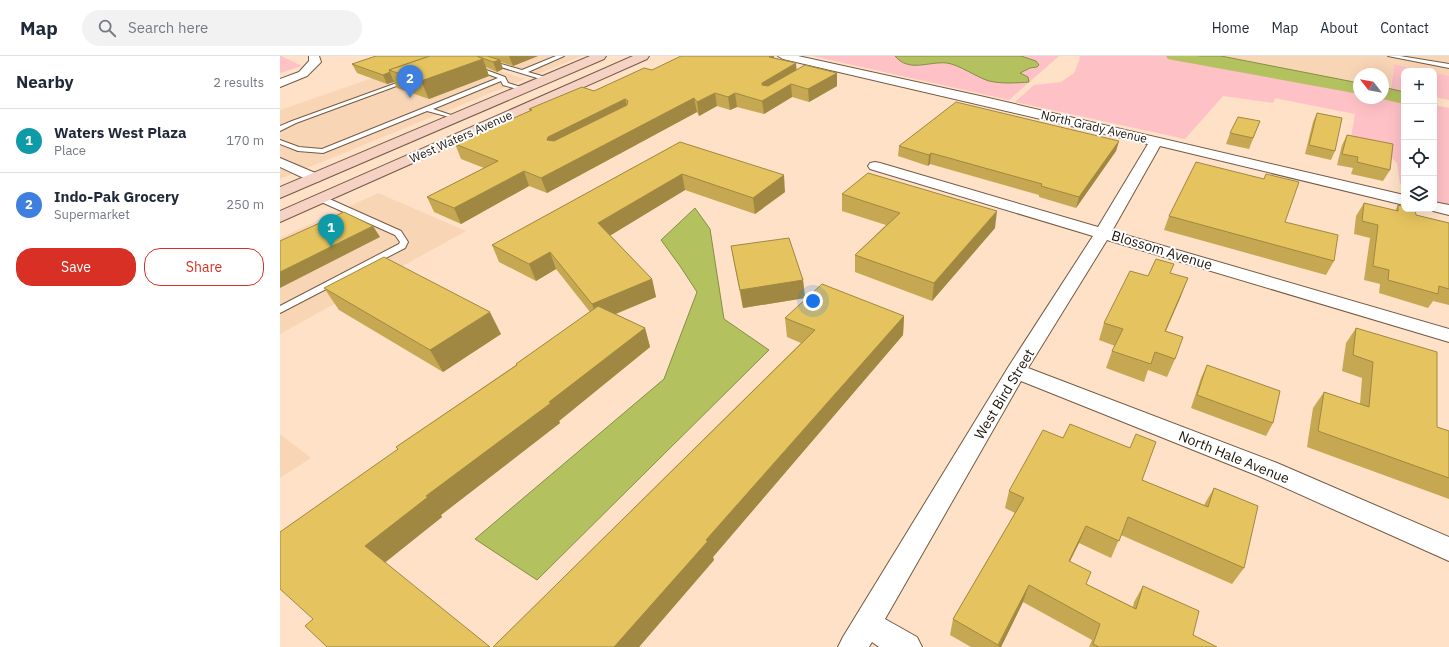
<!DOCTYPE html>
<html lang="en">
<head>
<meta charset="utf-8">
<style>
  :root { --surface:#fff; --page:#f2f2f3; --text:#1f2937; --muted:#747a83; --line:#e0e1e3; --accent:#d93025 }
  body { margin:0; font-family:"IBM Plex Sans",sans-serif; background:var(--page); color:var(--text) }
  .controls { position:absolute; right:12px; top:12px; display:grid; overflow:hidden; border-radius:8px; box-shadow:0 4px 16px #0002 }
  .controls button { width:36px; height:36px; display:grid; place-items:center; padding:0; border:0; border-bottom:1px solid var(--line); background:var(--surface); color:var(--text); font:20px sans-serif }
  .compass { position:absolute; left:1073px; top:12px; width:36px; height:36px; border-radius:50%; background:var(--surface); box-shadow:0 4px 16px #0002; rotate:301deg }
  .you { position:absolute; left:533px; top:245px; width:14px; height:14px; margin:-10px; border:3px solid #fff; border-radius:50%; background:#1a73e8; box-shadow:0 0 0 6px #1a73e833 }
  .badge { display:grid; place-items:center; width:26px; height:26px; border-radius:50%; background:var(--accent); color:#fff; font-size:13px; font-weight:700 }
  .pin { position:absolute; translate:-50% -33px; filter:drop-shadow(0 1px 2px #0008) }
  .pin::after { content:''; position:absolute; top:21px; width:14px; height:12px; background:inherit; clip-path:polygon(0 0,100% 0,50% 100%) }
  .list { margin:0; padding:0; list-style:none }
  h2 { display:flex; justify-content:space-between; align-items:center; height:52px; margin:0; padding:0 16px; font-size:17px }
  h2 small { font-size:13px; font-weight:400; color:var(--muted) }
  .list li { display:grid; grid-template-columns:26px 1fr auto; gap:12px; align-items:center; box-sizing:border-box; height:64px; padding:0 16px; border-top:1px solid var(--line) }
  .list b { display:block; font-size:15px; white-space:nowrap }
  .list p { margin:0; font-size:13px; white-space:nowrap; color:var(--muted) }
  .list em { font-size:13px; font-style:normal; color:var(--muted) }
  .actions { display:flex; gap:8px; padding:12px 16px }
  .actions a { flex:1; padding:9px 0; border:1px solid var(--accent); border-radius:16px; text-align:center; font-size:14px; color:var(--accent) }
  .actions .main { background:var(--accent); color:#fff }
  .icon { flex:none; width:22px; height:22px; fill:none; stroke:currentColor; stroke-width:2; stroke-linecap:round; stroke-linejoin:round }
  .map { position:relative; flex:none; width:1169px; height:591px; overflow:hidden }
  header { display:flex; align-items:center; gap:24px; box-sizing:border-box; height:56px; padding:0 20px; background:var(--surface); border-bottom:1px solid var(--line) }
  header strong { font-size:19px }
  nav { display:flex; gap:22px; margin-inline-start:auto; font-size:14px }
  .search { width:280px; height:36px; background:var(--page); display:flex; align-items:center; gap:10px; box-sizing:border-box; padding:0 14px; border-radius:22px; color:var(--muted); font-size:15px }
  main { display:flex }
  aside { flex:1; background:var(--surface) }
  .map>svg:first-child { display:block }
</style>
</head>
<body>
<header>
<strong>Map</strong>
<div class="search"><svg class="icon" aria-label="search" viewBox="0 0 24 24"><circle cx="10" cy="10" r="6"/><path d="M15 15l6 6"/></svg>Search here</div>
<nav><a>Home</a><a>Map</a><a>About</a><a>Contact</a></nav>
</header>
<main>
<aside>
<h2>Nearby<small>2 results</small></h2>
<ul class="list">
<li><span class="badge" style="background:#0f9aa8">1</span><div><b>Waters West Plaza</b><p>Place</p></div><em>170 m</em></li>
<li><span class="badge" style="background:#3f7fe0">2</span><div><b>Indo-Pak Grocery</b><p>Supermarket</p></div><em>250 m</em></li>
</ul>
<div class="actions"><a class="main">Save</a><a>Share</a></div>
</aside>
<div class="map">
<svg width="1169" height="591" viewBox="0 0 1169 591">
  <rect width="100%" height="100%" fill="#fee1c7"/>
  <g fill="#f8d5b5">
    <path d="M 156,0 L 173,0 L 245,23 L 0,123 L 0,54 Z"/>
    <path d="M 184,0 L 302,0 L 251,21 Z"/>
    <path d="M 941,0 L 1169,0 L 1169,20 L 1154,16 L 1154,15 L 1114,8 L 1110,33 L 1103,31 L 1103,18 L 1079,18 L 1079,27 Z"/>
    <path d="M 98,137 L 186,175 L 0,278 L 0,182 Z"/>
    <path d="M 0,378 L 31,402 L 0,422 Z"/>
  </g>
  <g fill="#fec1c6">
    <path d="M 0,0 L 1,0 L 22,10 L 0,17 Z"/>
    <path d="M 532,0 L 779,0 L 729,44 Z"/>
    <path d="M 799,0 L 897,0 L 1079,34 L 1079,42 L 1103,42 L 1103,38 L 1124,42 L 1124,131 L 1120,128 L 1117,107 L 1100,91 L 1071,81 L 1075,58 L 995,42 L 993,47 L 943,40 L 905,83 L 735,46 L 754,29 L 781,26 L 794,17 L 800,2 Z"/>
    <path d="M 1114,8 L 1147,15 L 1124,15 L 1124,36 L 1111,33 Z"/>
    <path d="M 1154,16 L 1169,20 L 1169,44 L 1154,41 Z"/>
    <path d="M 1154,49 L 1169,52 L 1169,150 L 1154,146 Z"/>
  </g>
  <g fill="#b3c25f" stroke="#868e46">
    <path d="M 615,0 L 741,0 L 756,5 L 759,9 L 757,11 L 750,12 L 740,17 L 748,21 L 749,26 C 736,27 722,28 709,25 C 696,21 680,9 667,7 C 649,5 629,17 615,0 Z"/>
    <path d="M 897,0 L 941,0 L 1079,27 L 1079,34 Z"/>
    <path d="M 1103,31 L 1124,36 L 1124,42 L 1103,38 Z"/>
    <path d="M 415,152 L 430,173 L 444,263 L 489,294 L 257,524 L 195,483 L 384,323 L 417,236 L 400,210 L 381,184 Z"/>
  </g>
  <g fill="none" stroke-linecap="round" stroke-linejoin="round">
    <g fill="#b3c25f" fill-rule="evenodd">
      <path d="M 886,0 L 916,0 L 1079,30 L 1079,38 L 893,4 L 888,3 Z"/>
      <path d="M 1103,34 L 1124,38 L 1124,48 L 1098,42 L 1103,42 Z"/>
    </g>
    <defs>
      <g id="service">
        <path d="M 184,0 L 193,0 L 242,14 L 276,0 L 284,0 L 248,16 L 269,22 L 270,23 L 267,25 Z"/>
        <path d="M 1108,0 L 1120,0 L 1169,8 L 1169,12 Z"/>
        <path d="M 194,11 L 198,11 L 225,21 L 228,27 L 247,33 L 244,35 L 223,29 L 221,25 L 153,53 L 177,61 L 177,63 L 147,55 L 43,97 L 18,95 L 0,88 L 0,84 L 19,91 L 42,93 L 218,22 L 194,13 Z"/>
        <path d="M 125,24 L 130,25 L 16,67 L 0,75 L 0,70 L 12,65 Z"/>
        <path d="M 39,141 L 45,141 L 121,175 L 128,186 L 125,192 L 0,257 L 0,250 L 119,188 L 120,186 L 115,179 L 39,145 Z"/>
      </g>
      <g id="minor">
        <path d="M 29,0 L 39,0 L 41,6 L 27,20 L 0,31 L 0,23 L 19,16 L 29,5 Z"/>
        <path d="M 498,0 L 518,0 L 700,40 L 1124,139 L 1124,149 L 880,90 L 832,175 L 1169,273 L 1169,286 L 827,184 L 748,312 L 997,407 L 1169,481 L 1169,505 L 981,421 L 741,325 L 605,563 L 637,581 L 642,591 L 599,591 L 592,586 L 589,591 L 558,591 L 563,581 L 729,310 L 813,180 L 590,113 L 588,110 L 590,107 L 595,106 L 600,107 L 818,171 L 868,88 L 503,3 Z"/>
        <path d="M 0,102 L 40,119 L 42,122 L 40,125 L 35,126 L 30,125 L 0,111 Z"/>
        <path d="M 1154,146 L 1169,149 L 1169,159 L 1149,154 L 1148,153 L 1154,153 Z"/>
      </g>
      <g id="secondary">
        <path d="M 310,0 L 326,0 L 324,3 L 0,142 L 0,131 Z"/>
        <path d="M 353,0 L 369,0 L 367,3 L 0,166 L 0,155 Z"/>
      </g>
    </defs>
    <use href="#service" stroke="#735a43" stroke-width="2"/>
    <use href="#minor" stroke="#735a43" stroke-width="2"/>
    <use href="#secondary" stroke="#735a43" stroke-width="2"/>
    <use href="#service" fill="#fff" fill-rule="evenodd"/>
    <use href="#minor" fill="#fff" fill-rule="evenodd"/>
    <use href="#secondary" fill="#f6d2c5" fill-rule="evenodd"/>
  </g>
  <g fill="#c5a851">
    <path d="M 96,0 L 258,0 L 233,10 L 221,6 L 223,13 L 217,16 L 206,11 L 209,20 L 149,43 L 117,32 L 114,26 L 107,28 L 77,17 L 72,8 Z"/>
    <path d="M 495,2 L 516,7 L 516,14 L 557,30 L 529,46 L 512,41 L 484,58 L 457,51 L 450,54 L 437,50 L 419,60 L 417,56 L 267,137 L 249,130 L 181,168 L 154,156 L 147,141 L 204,112 L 181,103 L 175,88 L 250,55 L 249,53 L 314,35 L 372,14 Z"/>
    <path d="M 1037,57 L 1055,95 L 1051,104 L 1025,98 L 1033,66 Z"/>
    <path d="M 980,65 L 969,93 L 946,88 L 950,77 Z"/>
    <path d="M 1067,79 L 1110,114 L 1103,125 L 1071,118 L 1073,112 L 1057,109 L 1062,89 Z"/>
    <path d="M 839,85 L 836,95 L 796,152 L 759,141 L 759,139 L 650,108 L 648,110 L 618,100 L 619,90 Z"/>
    <path d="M 400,86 L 505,136 L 475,158 L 405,134 L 330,179 L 372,223 L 376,241 L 336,258 L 365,272 L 370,291 L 279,365 L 280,367 L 161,459 L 162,461 L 33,563 L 118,393 L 116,391 L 236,309 L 236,308 L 310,256 L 276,213 L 256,225 L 219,206 L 212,189 Z"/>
    <path d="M 984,123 L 1005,166 L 1054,205 L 1046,219 L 884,174 L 889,160 Z"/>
    <path d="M 562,138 L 715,172 L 652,245 L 575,216 L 575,199 L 606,169 L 562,155 Z"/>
    <path d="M 1084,147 L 1115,155 L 1118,149 L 1136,159 L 1169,167 L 1169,249 L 1153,245 L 1148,252 L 1099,237 L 1100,228 L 1084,224 L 1090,182 L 1074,178 L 1076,160 Z"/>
    <path d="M 451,190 L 523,224 L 525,242 L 463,252 L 454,207 Z"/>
    <path d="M 890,217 L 901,240 L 886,275 L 895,303 L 887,321 L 868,314 L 864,326 L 826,312 L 832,295 L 835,290 L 819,284 L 824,267 L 868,220 Z"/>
    <path d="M 44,232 L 221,278 L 163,316 L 59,254 Z"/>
    <path d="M 624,260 L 623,279 L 433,501 L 434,504 L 359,591 L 213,591 L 521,287 L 507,281 L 505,262 Z"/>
    <path d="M 1076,272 L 1157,371 L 1169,375 L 1169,443 L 1027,391 L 1033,352 L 1044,336 L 1080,348 L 1082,322 L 1062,315 L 1066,287 Z"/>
    <path d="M 927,309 L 993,367 L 986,380 L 911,352 L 921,322 Z"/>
    <path d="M 862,424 L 924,449 L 934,432 L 964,512 L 952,528 L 841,479 L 831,502 L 799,487 L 790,505 L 806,528 L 853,551 L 854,546 L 863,530 L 913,579 L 937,591 L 809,591 L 812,584 L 743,546 L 721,591 L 691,591 L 670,579 L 673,563 L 735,457 L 725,452 L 729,435 Z"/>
  </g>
  <g fill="#a08842">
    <path d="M 229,0 L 258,0 L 233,10 Z"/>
    <path d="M 491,0 L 494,0 L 495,11 L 489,1 Z"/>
    <path d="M 203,3 L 209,20 L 149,43 L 141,25 Z"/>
    <path d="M 220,4 L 223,13 L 217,16 L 213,6 Z"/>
    <path d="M 516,7 L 517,20 L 483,40 L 482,27 Z"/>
    <path d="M 110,16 L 114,26 L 107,28 L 103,19 Z"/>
    <path d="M 557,17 L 557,30 L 529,46 L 528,33 Z"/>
    <path d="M 511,28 L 512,41 L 484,58 L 482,45 Z"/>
    <path d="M 435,37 L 437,50 L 419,60 L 417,46 Z"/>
    <path d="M 455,37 L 457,51 L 450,54 L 448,41 Z"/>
    <path d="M 414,42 L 417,56 L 267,137 L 261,122 Z"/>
    <path d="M 345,43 L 349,57 L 272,96 L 267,84 L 268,81 Z"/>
    <path d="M 839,85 L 836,95 L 796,152 L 799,141 Z"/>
    <path d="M 651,97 L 650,108 L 648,110 L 649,99 Z"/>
    <path d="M 244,115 L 249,130 L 181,168 L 174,152 Z"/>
    <path d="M 402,118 L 405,134 L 323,184 L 318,167 Z"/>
    <path d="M 504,119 L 505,136 L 475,158 L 473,142 Z"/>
    <path d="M 717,155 L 715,172 L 652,245 L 654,227 Z"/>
    <path d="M 93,170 L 100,181 L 0,232 L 0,216 Z"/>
    <path d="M 270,196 L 276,213 L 256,225 L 249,208 Z"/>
    <path d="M 908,222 L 901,240 L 878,292 L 885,275 Z"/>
    <path d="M 372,223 L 376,241 L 318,265 L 312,248 Z"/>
    <path d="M 523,224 L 525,242 L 463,252 L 460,234 Z"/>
    <path d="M 210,256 L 221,278 L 163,316 L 150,294 Z"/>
    <path d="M 624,260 L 623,279 L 433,501 L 434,504 L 359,591 L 334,591 L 426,484 Z"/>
    <path d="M 365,272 L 370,291 L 279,365 L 280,367 L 161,459 L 162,461 L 102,509 L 85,490 L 146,440 Z"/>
    <path d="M 806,470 L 799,487 L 782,521 L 789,505 Z"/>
    <path d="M 749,529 L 743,546 L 721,591 L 718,591 Z"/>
  </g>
  <g fill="#e5c35e" stroke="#a08842" fill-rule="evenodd">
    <path d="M 96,0 L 150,0 L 109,14 L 110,16 L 103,19 L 72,8 Z"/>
    <path d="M 150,0 L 197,0 L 203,3 L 141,25 L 109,14 Z"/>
    <path d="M 197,0 L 207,0 L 220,4 L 213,6 Z"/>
    <path d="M 401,0 L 491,0 L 489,1 L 516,7 L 482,27 L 482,29 L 488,30 L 525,9 L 557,17 L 528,33 L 511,28 L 482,45 L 455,37 L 448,41 L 435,37 L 417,46 L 414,42 L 261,122 L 244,115 L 174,152 L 147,141 L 218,105 L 175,88 L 252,54 L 249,53 L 302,31 L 314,35 L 364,12 L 372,14 ZM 345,43 L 348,45 L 347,49 L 274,85 L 267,84 L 268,81 Z"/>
    <path d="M 676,46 L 839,85 L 799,141 L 761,130 L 762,128 L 651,97 L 649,99 L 619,90 Z"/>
    <path d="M 1037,57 L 1062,62 L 1055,95 L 1029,89 Z"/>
    <path d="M 958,61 L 980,65 L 973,82 L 950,77 Z"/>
    <path d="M 1067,79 L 1113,88 L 1110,114 L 1077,106 L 1078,101 L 1062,98 Z"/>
    <path d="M 400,86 L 504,119 L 473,142 L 402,118 L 318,167 L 372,223 L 312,248 L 270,196 L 249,208 L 212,189 Z"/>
    <path d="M 916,106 L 984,123 L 986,118 L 1019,126 L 1005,166 L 1058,179 L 1054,205 L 889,160 Z"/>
    <path d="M 588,117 L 717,155 L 654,227 L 575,199 L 620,157 L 562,138 Z"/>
    <path d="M 1084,147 L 1118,155 L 1118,149 L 1124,151 L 1124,153 L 1135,153 L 1136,159 L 1169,167 L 1169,233 L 1159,230 L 1158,238 L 1108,224 L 1109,214 L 1093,210 L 1098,169 L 1082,165 Z"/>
    <path d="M 64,156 L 93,170 L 0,216 L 0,185 Z"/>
    <path d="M 509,182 L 523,224 L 460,234 L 451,190 Z"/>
    <path d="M 104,201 L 210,256 L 150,294 L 44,232 Z"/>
    <path d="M 876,203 L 894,208 L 890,217 L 908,222 L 885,275 L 903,281 L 895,303 L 875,296 L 871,308 L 832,295 L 843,273 L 824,267 L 850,215 L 868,220 Z"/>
    <path d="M 542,228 L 624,260 L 426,484 L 428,485 L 334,591 L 213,591 L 535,274 L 505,262 Z"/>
    <path d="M 318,250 L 365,272 L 269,346 L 271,347 L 146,440 L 148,441 L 85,490 L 210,591 L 47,591 L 25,570 L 33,563 L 0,533 L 0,476 L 118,393 L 116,391 L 237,309 L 236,308 Z"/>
    <path d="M 1076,272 L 1157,296 L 1157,371 L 1169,375 L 1169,422 L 1038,375 L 1044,336 L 1089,351 L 1093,306 L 1073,299 Z"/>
    <path d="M 927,309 L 1000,335 L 993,367 L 917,339 Z"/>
    <path d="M 790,368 L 850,392 L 856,378 L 876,386 L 862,424 L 928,451 L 934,432 L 978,450 L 964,512 L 848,461 L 839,485 L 806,470 L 789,505 L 811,516 L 806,528 L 856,553 L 863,530 L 919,555 L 913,579 L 937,591 L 819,591 L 813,588 L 820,568 L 749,529 L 718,589 L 673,563 L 744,442 L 729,435 L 763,374 L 783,382 Z"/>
  </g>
  <g text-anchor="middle" stroke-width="4" stroke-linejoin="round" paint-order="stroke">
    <g font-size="12" fill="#1d130a" stroke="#fff">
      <text transform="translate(814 71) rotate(13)" y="4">North Grady Avenue</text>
      <text transform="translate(181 81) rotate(-24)" y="4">West Waters Avenue</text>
    </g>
    <g font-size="14" fill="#1d130a" stroke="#fff">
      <text transform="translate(882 194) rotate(17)" y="5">Blossom Avenue</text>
      <text transform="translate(724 338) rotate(-59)" y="5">West Bird Street</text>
      <text transform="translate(954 401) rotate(22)" y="5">North Hale Avenue</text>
    </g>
  </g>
</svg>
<div class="controls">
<button>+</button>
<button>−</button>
<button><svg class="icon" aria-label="locate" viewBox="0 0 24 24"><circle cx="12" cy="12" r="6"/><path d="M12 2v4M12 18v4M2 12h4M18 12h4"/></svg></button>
<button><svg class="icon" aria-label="layers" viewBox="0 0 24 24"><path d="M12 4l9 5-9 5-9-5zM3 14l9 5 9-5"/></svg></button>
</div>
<svg class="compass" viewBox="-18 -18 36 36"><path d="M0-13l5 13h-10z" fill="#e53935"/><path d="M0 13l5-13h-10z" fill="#747a83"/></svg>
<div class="you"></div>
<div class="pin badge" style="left:51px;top:191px;background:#0f9aa8">1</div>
<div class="pin badge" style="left:130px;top:42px;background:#3f7fe0">2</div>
</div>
</main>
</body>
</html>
